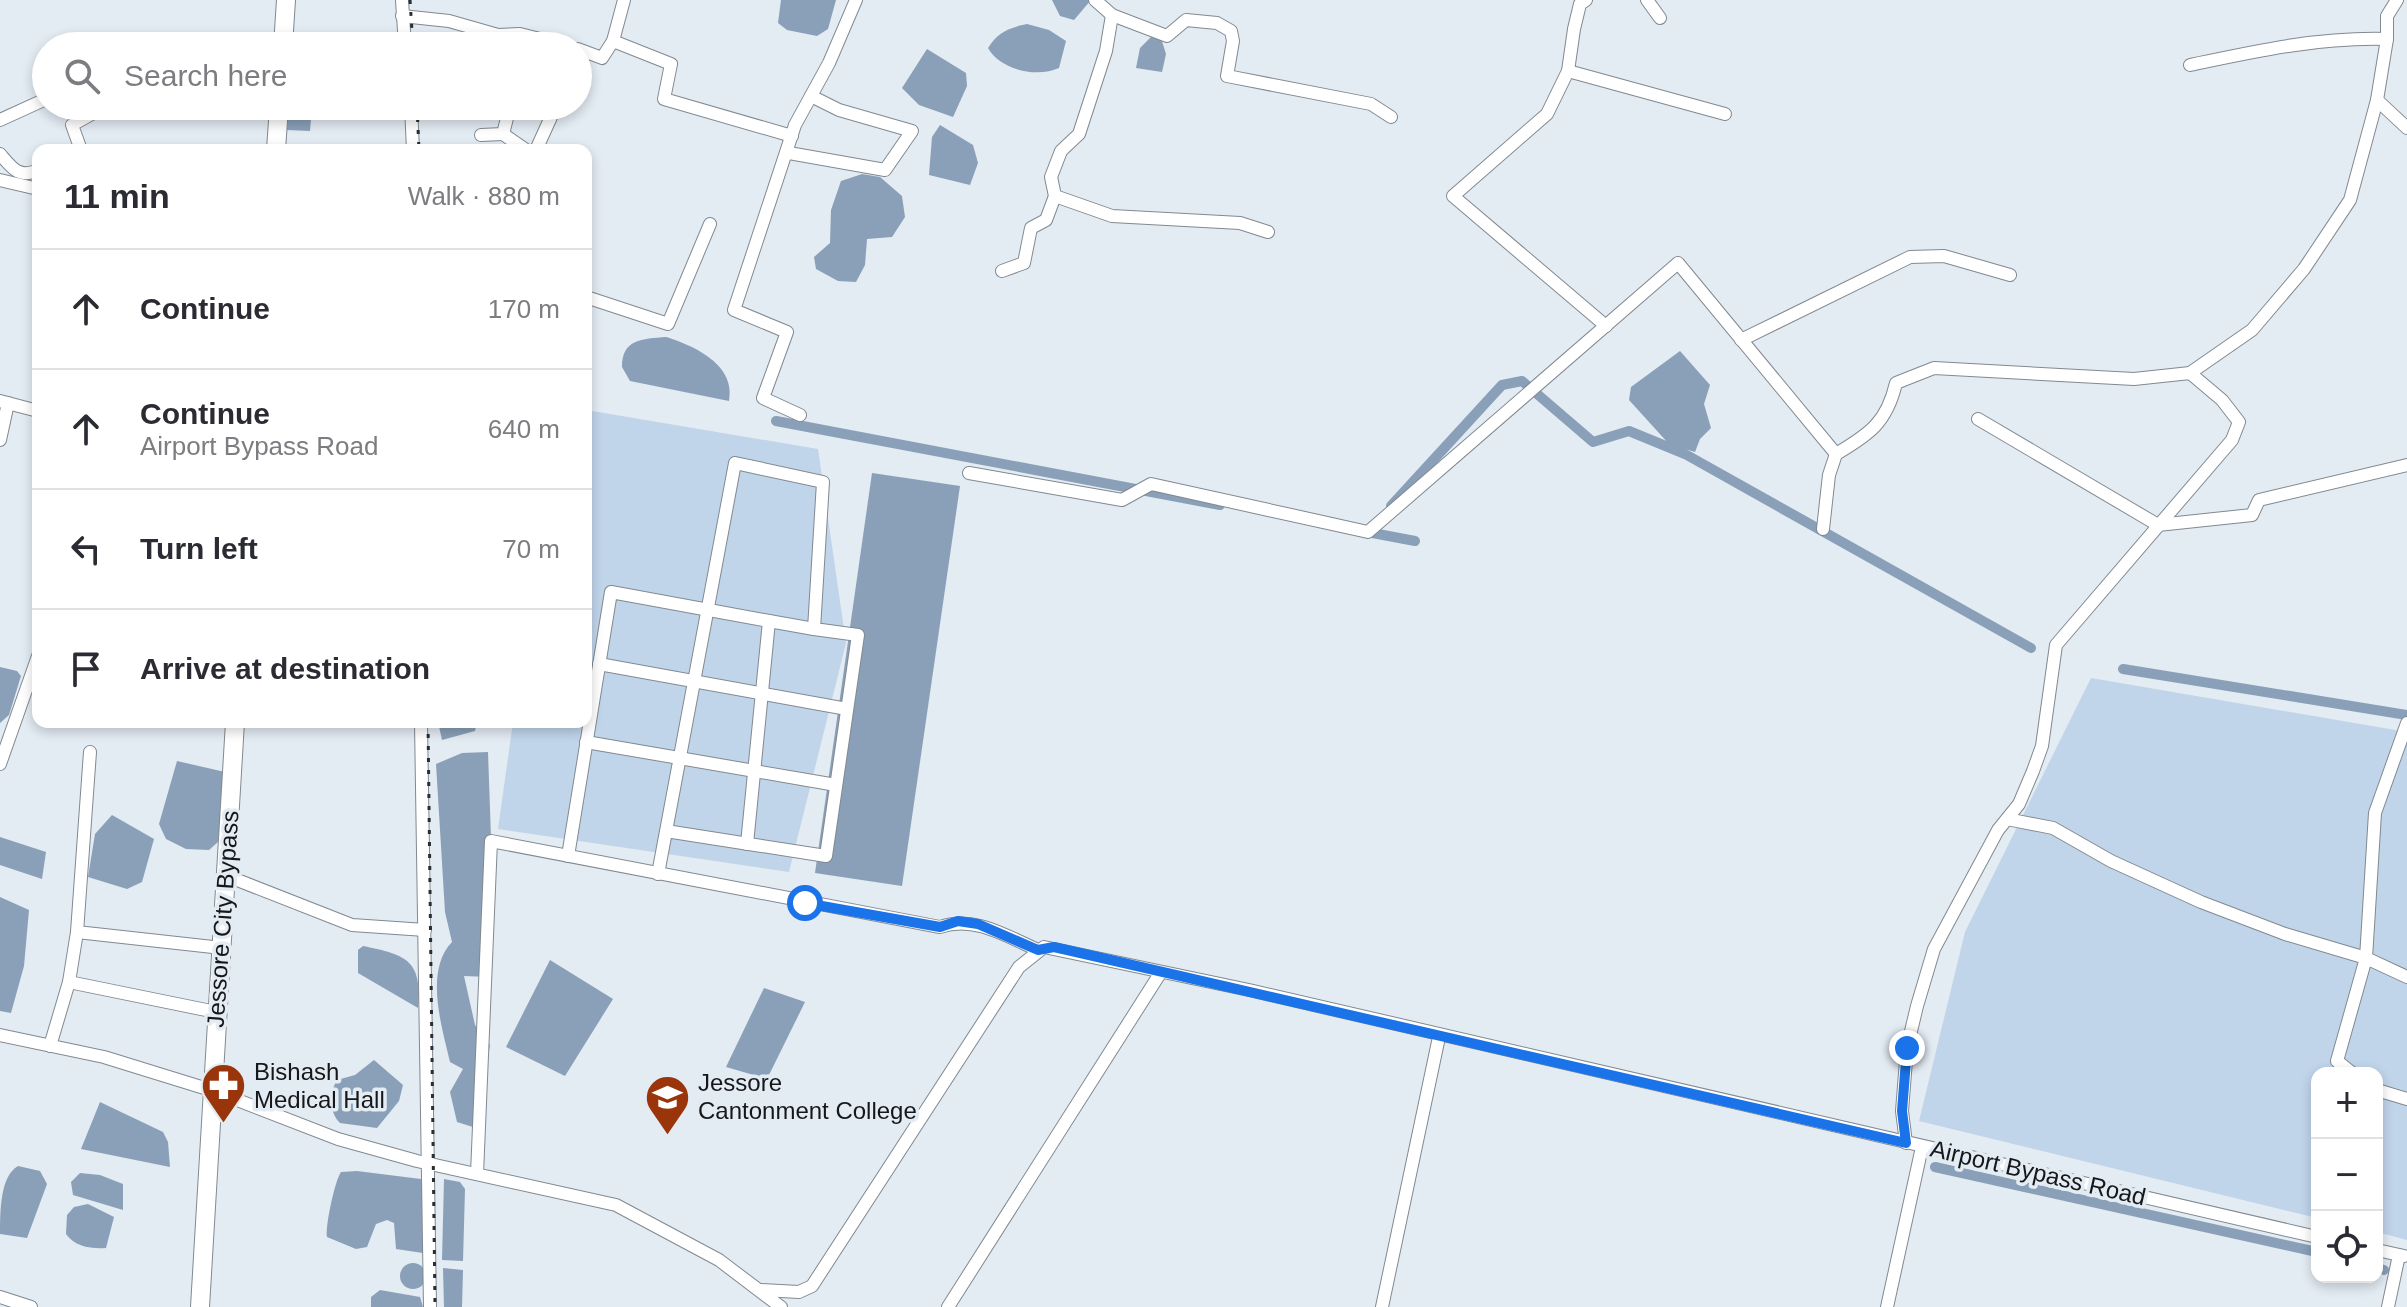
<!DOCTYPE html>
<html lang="en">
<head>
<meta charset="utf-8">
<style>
  :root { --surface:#fff; --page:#f2f2f3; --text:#2b2b33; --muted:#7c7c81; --line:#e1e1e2 }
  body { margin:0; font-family:Arial,sans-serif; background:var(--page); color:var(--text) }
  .controls { position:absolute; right:24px; bottom:24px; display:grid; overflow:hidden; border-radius:16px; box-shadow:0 4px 12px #0003 }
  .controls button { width:72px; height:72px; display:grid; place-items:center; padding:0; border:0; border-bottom:2px solid var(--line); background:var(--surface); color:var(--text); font:40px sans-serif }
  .stop { position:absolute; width:24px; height:24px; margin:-18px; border:6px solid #1a73e8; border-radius:50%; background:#fff }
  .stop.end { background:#1a73e8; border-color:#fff; box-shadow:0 2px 8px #0008 }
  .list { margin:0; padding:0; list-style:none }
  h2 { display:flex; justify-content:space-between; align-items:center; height:104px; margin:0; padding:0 32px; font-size:34px }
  h2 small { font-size:26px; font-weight:400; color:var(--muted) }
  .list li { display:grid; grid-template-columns:52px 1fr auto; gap:24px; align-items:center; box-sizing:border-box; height:120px; padding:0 32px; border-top:2px solid var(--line) }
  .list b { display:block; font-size:30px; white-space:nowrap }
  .list p { margin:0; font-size:26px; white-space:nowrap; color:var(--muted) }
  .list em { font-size:26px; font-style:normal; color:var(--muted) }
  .icon { flex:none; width:44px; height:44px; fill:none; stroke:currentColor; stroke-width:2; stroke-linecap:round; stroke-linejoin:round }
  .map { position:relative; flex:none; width:2407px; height:1307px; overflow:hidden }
  .search { position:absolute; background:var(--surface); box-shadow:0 4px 12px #0003; left:32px; top:32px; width:560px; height:88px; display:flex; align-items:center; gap:20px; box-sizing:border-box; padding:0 28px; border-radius:44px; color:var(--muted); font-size:30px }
  .panel { position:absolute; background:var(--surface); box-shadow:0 4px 12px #0003; left:32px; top:144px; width:560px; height:584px; border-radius:16px }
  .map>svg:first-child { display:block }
</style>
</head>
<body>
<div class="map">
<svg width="2407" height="1307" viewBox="0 0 2407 1307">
  <rect width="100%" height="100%" fill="#e3ebf3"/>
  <g fill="#c0d4ea">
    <path d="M 586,410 L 818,449 L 846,643 L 789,872 L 498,829 L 513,722 L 586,722 Z"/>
    <path d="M 2091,678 L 2407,732 L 2407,1240 L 2377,1232 L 2377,1073 L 2317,1073 L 2317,1218 L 1919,1121 L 1965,932 Z"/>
  </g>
  <g fill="#89a0b8">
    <path d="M 781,0 L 836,0 L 828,29 L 817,36 L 787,30 L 778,23 Z"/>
    <path d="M 1052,0 L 1091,0 L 1074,20 L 1060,16 Z"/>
    <path d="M 1027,24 L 1049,30 L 1066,41 L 1059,68 C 1037,78 1000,70 988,48 C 998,32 1009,28 1027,24 Z"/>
    <path d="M 1151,37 L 1161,38 L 1166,54 L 1162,72 L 1136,68 L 1140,48 Z"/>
    <path d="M 927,49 L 966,73 L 967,86 L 953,117 L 919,105 L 902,88 Z"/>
    <path d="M 289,106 L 312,106 L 310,131 L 287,130 Z"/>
    <path d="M 940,125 L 973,145 L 978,163 L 970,185 L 929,175 L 932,137 Z"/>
    <path d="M 862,174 L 880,177 L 902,196 L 905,217 L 892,237 L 867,239 L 865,265 L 856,282 L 838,281 L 816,269 L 814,257 L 830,243 L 831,210 L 841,181 Z"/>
    <path d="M 666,337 C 695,346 736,365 729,401 L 630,381 L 622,367 C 622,339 642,339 666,337 Z"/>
    <path d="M 1680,351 L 1710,385 L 1704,404 L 1711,428 L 1700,439 L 1695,452 L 1669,444 L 1629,400 L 1631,387 Z"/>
    <path d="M 872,473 L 960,486 L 902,886 L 815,873 Z"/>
    <path d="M 0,667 L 17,671 L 21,676 L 9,715 L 0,723 Z"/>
    <path d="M 438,722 L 477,722 L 475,731 L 442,740 Z"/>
    <path d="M 488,752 L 492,866 L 489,977 L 464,976 L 475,1025 L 490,1045 L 476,1128 L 457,1122 L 450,1092 L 463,1069 L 450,1062 C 442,1027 424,971 452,942 L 445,912 L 436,764 L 462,753 Z"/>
    <path d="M 177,761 L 225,772 L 218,842 L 209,850 L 186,849 L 166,839 L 159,824 Z"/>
    <path d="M 112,815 L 154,839 L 142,882 L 127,889 L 88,877 L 95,834 Z"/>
    <path d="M 0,837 L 46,852 L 42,879 L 0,865 Z"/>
    <path d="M 0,897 L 29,910 L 24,966 L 11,1013 L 0,1011 Z"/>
    <path d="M 363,946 C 407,955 422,960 418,1008 L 358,973 L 358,950 Z"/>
    <path d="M 550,960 L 613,999 L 565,1076 L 506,1047 Z"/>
    <path d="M 764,988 L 805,1002 L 767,1079 L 726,1067 Z"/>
    <path d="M 374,1060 L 403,1085 L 399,1101 L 377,1128 L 340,1123 C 329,1112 329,1093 337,1080 L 355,1075 Z"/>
    <path d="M 100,1102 L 163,1132 L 168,1142 L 170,1167 L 81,1149 Z"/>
    <path d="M 18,1166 L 40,1171 L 47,1184 L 27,1238 L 0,1234 C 0,1212 0,1176 18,1166 Z"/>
    <path d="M 357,1171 L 421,1179 L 424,1185 L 423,1253 L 396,1249 L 394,1223 L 387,1220 L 376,1224 L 367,1247 L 356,1249 L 327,1237 C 325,1227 335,1180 341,1172 Z"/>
    <path d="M 80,1173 L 100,1175 L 123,1184 L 123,1210 L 73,1195 L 71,1182 Z"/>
    <path d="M 444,1179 L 460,1182 L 465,1189 L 463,1261 L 442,1260 Z"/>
    <path d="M 88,1204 L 114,1217 L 106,1248 C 92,1249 75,1247 66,1234 L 67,1215 L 74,1207 Z"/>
    <circle cx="413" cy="1276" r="13"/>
    <path d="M 443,1268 L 463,1270 L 462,1307 L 444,1307 Z"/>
    <path d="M 380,1290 L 420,1297 L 423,1307 L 371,1307 L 371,1297 Z"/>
  </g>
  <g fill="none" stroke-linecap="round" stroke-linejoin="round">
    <g stroke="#89a0b8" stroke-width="10">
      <path d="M 776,421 L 1220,505"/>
      <path d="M 1391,506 L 1502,385 L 1522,381 L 1593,442 L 1629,431 L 1685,454 L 2031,648"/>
      <path d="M 1362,531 L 1415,541"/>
      <path d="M 2123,669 L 2407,715"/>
      <path d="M 1935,1167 L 2317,1252"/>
      <path d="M 2377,1268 L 2384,1270"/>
    </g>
    <defs>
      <g id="minor">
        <path d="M 402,0 L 405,46"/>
        <path d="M 1095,0 L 1112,15 L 1106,51 L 1079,134 L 1061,151 L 1051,177 L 1055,196 L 1112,216 L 1240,223 L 1268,232"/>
        <path d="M 1586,0 L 1580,4 L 1574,29 L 1568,71 L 1547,114 L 1453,196 L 1606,326"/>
        <path d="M 1647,0 L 1660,18"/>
        <path d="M 1112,15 L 1167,36 L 1186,20 L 1217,23 L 1231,31 L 1233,41 L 1227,76 L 1371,104 L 1391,117"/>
        <path d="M 402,16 L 449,21 L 498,35 L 520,34 L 568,46"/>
        <path d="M 2387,39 L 2377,100 L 2407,128"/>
        <path d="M 613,41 L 624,0"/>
        <path d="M 578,49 L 602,58 L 613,41 L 671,64 L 664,99 L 792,136"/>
        <path d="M 2190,65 C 2256,51 2319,37 2387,39 L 2387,16 L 2397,0"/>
        <path d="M 1568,71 L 1725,114"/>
        <path d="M 411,106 L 413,150"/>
        <path d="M 0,120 L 46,99"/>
        <path d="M 503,134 L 526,150"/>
        <path d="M 481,135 L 503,134 L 510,106"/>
        <path d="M 81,150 L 72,125 L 97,111 L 95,106"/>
        <path d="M 536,150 L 556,106"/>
        <path d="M 789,153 L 885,170 L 912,131 L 839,110 L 811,96"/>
        <path d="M 0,154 C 12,168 19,179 38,170"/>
        <path d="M 0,180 L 38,189"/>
        <path d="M 1002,271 L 1024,263 L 1031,228 L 1046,220 L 1055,196"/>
        <path d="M 586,297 L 668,324 L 710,224"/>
        <path d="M 1741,340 L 1910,257 L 1944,256 L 2010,275"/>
        <path d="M 2190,373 L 2252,330 L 2304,269 L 2350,200 L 2377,100"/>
        <path d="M 0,401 L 38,411"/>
        <path d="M 800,415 L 763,398 L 787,332 L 734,310 L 795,125 L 829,63 L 856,0"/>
        <path d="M 1978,419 L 2158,525 L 2252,515 L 2259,500 L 2407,465"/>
        <path d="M 0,440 L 8,403"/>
        <path d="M 969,473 L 1122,500 L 1151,484 L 1368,532 L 1678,263 L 1836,454"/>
        <path d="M 1823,529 L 1829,475 L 1836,454 C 1870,434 1887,422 1896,383 L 1934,368 L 2134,379 L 2190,373 L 2222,400 L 2239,422 L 2232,440 L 2056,645 L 2042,746 L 2033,771 L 2019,804 L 1998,830 L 1934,949 L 1917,1006 L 1907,1048 L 1902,1111 L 1906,1143"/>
        <path d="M 769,621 L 814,629"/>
        <path d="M 599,664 L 847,709"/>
        <path d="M 421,722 L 430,1307"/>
        <path d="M 2407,723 L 2375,813 L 2366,958 L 2407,977"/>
        <path d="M 586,742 L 836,785"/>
        <path d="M 0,764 L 38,656"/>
        <path d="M 2007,819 L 2053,828 L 2111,861 L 2201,902 L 2285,934 L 2366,958 L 2337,1061 L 2352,1073"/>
        <path d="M 568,856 L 611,592 L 769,621 L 747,844"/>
        <path d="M 658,874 L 735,463 L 823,482 L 814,629 L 858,635 L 826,856 L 666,831"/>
        <path d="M 227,876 L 352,925 L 425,930"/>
        <path d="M 77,932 L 222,948"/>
        <path d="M 69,982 L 216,1012"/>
        <path d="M 0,1035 L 104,1057 L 214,1091 L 338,1139 L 417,1161 L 616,1205 L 719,1260 L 781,1307"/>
        <path d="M 50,1046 L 69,982 L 77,932 L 90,752"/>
        <path d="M 2377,1090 L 2407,1099"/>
        <path d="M 477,1174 L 491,841 L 940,927 C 974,915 1006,936 1038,950"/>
        <path d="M 2377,1250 L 2404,1256"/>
        <path d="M 761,1290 L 799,1292 L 812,1286 L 1019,967 L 1044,947 L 1249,990 L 2317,1237"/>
        <path d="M 0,1297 L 31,1307"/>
        <path d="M 948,1307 L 1161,972"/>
        <path d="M 1382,1307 L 1439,1037"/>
        <path d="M 1887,1307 L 1922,1147"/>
        <path d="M 2388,1307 L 2399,1255"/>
      </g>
      <g id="highway">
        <path d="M 283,46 L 286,0"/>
        <path d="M 276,150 L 279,106"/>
        <path d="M 200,1307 L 235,722"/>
      </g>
    </defs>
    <use href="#minor" stroke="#828990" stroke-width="14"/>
    <use href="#highway" stroke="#828990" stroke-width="20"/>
    <use href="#minor" stroke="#fff" stroke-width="12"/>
    <use href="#highway" stroke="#fff" stroke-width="18"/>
    <g stroke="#2b2e31" stroke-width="3" stroke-dasharray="4 8" stroke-linecap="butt">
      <path d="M 410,0 L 413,46"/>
      <path d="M 417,106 L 419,150"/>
      <path d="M 428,722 L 435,1307"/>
    </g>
  </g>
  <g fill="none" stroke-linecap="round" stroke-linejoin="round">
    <path stroke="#1a73e8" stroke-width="10" d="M 805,903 L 940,927 L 958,921 L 978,924 L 1038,950 L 1054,947 L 1076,952 L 1906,1143 L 1902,1111 L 1907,1048"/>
  </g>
  <defs>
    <symbol id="pharmacy-pin" viewBox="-11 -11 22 30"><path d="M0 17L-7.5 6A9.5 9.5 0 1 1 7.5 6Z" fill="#9a340a" stroke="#e3ebf3"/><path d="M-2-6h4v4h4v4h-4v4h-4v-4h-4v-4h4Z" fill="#fff"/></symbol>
    <symbol id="university-pin" viewBox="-11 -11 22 30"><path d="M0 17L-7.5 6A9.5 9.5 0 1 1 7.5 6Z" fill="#9a340a" stroke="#e3ebf3"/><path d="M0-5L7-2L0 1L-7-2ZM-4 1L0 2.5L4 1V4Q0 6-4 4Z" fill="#fff"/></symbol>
  </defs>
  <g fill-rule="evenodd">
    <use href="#pharmacy-pin" x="198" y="1060" width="51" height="69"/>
    <use href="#university-pin" x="642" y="1072" width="51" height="69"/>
  </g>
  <g text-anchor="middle" stroke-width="7" stroke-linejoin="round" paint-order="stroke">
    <g font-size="24" fill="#15171a" stroke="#e3ebf3">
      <text transform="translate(223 919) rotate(-86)" y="8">Jessore City Bypass</text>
      <text transform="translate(2038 1173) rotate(13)" y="8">Airport Bypass Road</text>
    </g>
    <g font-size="24" fill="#15171a" stroke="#e3ebf3" text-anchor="start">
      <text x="254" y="1080">Bishash<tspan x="254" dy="28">Medical Hall</tspan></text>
      <text x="698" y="1091">Jessore<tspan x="698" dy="28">Cantonment College</tspan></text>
    </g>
  </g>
</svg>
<div class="controls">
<button>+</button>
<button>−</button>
<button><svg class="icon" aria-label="locate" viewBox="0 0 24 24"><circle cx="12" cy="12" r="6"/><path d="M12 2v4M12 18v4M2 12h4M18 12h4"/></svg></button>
</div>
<div class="stop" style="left:805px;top:903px"></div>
<div class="stop end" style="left:1907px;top:1048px"></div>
<div class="search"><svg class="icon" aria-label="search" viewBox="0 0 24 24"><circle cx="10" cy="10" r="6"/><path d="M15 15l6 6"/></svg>Search here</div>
<section class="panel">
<h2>11 min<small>Walk · 880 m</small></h2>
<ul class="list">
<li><svg class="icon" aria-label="ahead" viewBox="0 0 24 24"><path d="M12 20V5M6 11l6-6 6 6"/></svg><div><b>Continue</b></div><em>170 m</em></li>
<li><svg class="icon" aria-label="ahead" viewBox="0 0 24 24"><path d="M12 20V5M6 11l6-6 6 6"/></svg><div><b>Continue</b><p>Airport Bypass Road</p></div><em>640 m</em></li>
<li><svg class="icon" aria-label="left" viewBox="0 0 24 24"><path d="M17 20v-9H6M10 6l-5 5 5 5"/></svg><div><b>Turn left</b></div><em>70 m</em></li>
<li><svg class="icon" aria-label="arrive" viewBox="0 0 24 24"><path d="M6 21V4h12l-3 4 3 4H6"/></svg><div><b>Arrive at destination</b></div></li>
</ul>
</section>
</div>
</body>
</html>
